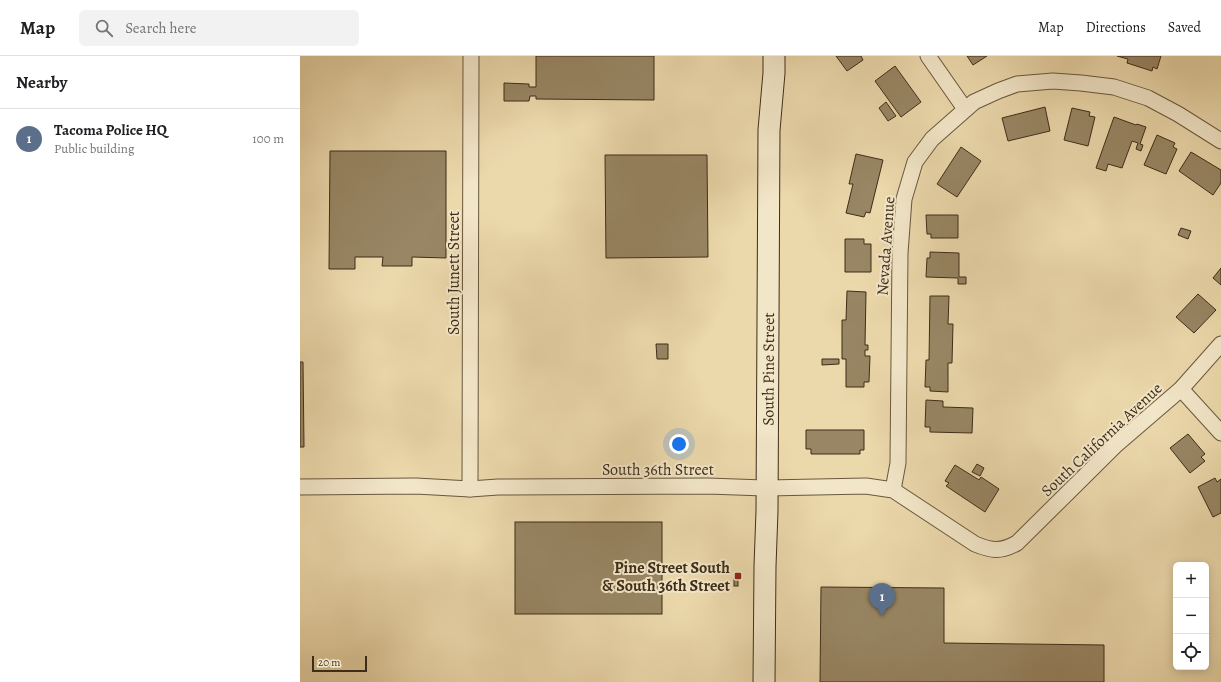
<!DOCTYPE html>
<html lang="en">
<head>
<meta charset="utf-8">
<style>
  :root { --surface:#fff; --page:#f2f2f2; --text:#202124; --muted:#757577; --line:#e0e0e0; --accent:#ea580c }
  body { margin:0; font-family:Alegreya,serif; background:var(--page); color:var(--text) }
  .controls { position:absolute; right:12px; bottom:12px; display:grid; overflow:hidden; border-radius:6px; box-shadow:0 2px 10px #0003 }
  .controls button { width:36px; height:36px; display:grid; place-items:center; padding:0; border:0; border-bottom:1px solid var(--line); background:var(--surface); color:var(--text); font:20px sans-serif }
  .scale { position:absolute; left:12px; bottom:10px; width:55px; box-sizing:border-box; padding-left:4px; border:2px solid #3e2d18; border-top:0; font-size:11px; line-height:14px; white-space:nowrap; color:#3e2d18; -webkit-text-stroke:3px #f2e6c8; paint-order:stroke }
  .you { position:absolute; left:379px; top:388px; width:14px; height:14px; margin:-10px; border:3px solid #fff; border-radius:50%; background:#1a73e8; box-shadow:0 0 0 6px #1a73e833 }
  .badge { display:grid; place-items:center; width:26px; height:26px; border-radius:50%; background:var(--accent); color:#fff; font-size:13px; font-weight:700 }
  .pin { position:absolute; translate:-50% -33px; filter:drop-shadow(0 1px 2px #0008) }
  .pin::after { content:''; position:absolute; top:21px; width:14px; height:12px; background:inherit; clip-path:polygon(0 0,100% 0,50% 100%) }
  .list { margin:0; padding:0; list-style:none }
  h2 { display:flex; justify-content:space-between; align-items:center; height:52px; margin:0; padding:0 16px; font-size:17px }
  h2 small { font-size:13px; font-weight:400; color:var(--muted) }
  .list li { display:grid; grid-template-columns:26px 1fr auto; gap:12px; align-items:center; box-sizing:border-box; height:60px; padding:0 16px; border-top:1px solid var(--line) }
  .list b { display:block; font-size:15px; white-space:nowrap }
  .list p { margin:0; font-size:13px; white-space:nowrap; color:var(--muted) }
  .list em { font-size:13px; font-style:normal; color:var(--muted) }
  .icon { flex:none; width:22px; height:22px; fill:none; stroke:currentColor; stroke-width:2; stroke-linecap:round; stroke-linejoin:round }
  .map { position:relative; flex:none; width:921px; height:626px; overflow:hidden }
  header { display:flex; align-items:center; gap:24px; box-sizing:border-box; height:56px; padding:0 20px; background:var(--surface); border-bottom:1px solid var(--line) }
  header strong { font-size:19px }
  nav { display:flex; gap:22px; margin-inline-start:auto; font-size:14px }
  .search { width:280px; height:36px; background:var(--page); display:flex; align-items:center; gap:10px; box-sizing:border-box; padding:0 14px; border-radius:6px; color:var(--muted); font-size:15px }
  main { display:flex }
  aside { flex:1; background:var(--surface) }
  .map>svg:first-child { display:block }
</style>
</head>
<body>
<header>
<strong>Map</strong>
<div class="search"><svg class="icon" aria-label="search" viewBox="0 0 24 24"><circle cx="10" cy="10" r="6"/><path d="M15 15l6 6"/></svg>Search here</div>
<nav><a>Map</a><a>Directions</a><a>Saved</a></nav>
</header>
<main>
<aside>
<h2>Nearby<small></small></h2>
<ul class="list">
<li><span class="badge" style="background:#5c6f8a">1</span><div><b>Tacoma Police HQ</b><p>Public building</p></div><em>100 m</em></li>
</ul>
</aside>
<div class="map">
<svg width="921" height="626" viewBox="0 0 921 626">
  <rect width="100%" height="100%" fill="#ebd8ab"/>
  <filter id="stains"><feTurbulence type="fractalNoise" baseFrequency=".005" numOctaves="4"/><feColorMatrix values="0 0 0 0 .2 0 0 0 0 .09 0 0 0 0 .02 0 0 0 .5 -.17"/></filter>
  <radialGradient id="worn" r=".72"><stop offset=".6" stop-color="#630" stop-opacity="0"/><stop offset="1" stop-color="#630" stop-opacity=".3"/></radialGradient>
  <g fill="#988664" stroke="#3e2d18">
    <path d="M 236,0 L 354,0 L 354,44 L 236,43 L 236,40 L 230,40 L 229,45 L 204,45 L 204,27 L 229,28 L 229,31 L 236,31 Z"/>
    <path d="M 536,0 L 561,0 L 563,4 L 547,15 Z"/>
    <path d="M 667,0 L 687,0 L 673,9 Z"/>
    <path d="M 817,0 L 861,0 L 857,13 L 853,11 L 852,15 L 827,7 L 828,3 Z"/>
    <path d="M 595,10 L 621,46 L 601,61 L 575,25 Z"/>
    <path d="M 586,46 L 596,60 L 588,65 L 579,52 Z"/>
    <path d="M 745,51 L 750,75 L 708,85 L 702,62 Z"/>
    <path d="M 772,52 L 790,56 L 789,60 L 795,61 L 788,90 L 764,84 Z"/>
    <path d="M 814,61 L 836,69 L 837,68 L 846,71 L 840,88 L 843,89 L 841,95 L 836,93 L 838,87 L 832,85 L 822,112 L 808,108 L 806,115 L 796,112 Z"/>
    <path d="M 857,79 L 875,87 L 873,91 L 877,93 L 866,118 L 844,109 Z"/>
    <path d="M 661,91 L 681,105 L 657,141 L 637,128 Z"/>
    <path d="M 30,95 L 146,95 L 146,202 L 112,201 L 112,210 L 82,210 L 83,201 L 55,201 L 55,213 L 29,213 Z"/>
    <path d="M 891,96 L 921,114 L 921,127 L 913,139 L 879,115 Z"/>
    <path d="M 556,98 L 583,104 L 570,157 L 566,156 L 564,161 L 546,157 L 553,128 L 549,128 Z"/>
    <path d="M 305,99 L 407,99 L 408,201 L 306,202 Z"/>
    <path d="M 626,159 L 658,159 L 658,182 L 631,182 L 631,178 L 627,178 Z"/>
    <path d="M 881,172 L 891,175 L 888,183 L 878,179 Z"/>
    <path d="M 545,183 L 564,183 L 564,188 L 571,188 L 571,216 L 545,216 Z"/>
    <path d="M 630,196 L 659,197 L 659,221 L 666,221 L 666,228 L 658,228 L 658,222 L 626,221 L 627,202 L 630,202 Z"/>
    <path d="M 921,212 L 921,229 L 913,222 Z"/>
    <path d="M 547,235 L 566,236 L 565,289 L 568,289 L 568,294 L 565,294 L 565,300 L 570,300 L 569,326 L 564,326 L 564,331 L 546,331 L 546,303 L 542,303 L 542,264 L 546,264 Z"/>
    <path d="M 898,238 L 916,254 L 894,277 L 876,261 Z"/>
    <path d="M 630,240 L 649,240 L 648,268 L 653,268 L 652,307 L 648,307 L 648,336 L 630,335 L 630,331 L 625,331 L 626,304 L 629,304 Z"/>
    <path d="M 356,288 L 368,288 L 368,303 L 357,303 Z"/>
    <path d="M 522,303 L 539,303 L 539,308 L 522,309 Z"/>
    <path d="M 0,306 L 3,306 L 4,391 L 0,391 Z"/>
    <path d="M 626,344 L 643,345 L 643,351 L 673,352 L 672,377 L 630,376 L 630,371 L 625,371 Z"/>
    <path d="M 506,374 L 564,374 L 564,394 L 560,394 L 560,398 L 511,398 L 511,393 L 506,393 Z"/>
    <path d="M 888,378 L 905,398 L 901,401 L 905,405 L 890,417 L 870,392 Z"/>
    <path d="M 677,408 L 684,412 L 680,420 L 672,416 Z"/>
    <path d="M 655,409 L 679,424 L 681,421 L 699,433 L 685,456 L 646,430 L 649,427 L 645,425 Z"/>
    <path d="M 915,422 L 917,426 L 921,423 L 921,457 L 913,461 L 898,431 Z"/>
    <rect x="215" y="466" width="147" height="92"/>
    <rect x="434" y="523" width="4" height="7"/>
    <path d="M 521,531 L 644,532 L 644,587 L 804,589 L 804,626 L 520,626 Z"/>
  </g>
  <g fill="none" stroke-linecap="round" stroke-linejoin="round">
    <defs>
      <g id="minor">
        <path d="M 628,0 L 665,53"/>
        <path d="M 881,333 L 921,377"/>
        <path d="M 0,431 L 116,430 L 170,433 L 198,431 L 408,430 L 467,432 L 566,430 L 593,434 L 675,488 C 692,495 701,496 717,487 L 817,388 L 881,333 L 921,288"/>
        <path d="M 170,433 L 171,0"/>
        <path d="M 593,434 L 598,407 L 600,197 L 604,143 L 615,106 L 632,83 L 674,46 L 698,35 L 717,28 L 753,25 L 781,27 L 814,31 L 848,42 L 878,58 L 921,85"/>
      </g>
      <g id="secondary">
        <path id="s1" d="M 464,626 L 465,510 L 467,455 L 469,74 L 474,17 L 474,0"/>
      </g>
    </defs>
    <use href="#minor" stroke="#69583d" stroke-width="17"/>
    <use href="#secondary" stroke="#3e2d18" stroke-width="23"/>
    <use href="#minor" stroke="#f2e6c8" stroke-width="15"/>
    <use href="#secondary" stroke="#f2e6c8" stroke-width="21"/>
  </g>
  <rect fill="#8f2418" stroke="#f2e6c8" stroke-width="1.5" x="434" y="516" width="8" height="8" rx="2"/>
  <g text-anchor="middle" stroke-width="4" stroke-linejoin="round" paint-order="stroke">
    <g font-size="16" fill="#3e2d18" stroke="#f2e6c8">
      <text transform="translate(585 190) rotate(-86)" y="6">Nevada Avenue</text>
      <text transform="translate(153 217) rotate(-90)" y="6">South Junett Street</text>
      <text dy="6" stroke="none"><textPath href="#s1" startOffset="313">South Pine Street</textPath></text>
      <text transform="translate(801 383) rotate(-43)" y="6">South California Avenue</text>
      <text x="358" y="419">South 36th Street</text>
    </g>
    <g font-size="16" font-weight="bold" fill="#3e2d18" stroke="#f2e6c8" text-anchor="end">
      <text x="430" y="517">Pine Street South<tspan x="430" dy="18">&amp; South 36th Street</tspan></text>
    </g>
  </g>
  <rect width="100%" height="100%" filter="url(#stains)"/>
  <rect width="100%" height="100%" fill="url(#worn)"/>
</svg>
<div class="controls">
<button>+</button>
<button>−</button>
<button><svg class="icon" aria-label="locate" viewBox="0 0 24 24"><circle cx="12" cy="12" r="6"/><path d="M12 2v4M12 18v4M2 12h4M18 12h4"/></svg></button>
</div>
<div class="scale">20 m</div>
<div class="you"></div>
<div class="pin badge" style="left:582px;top:560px;background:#5c6f8a">1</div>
</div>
</main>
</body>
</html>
